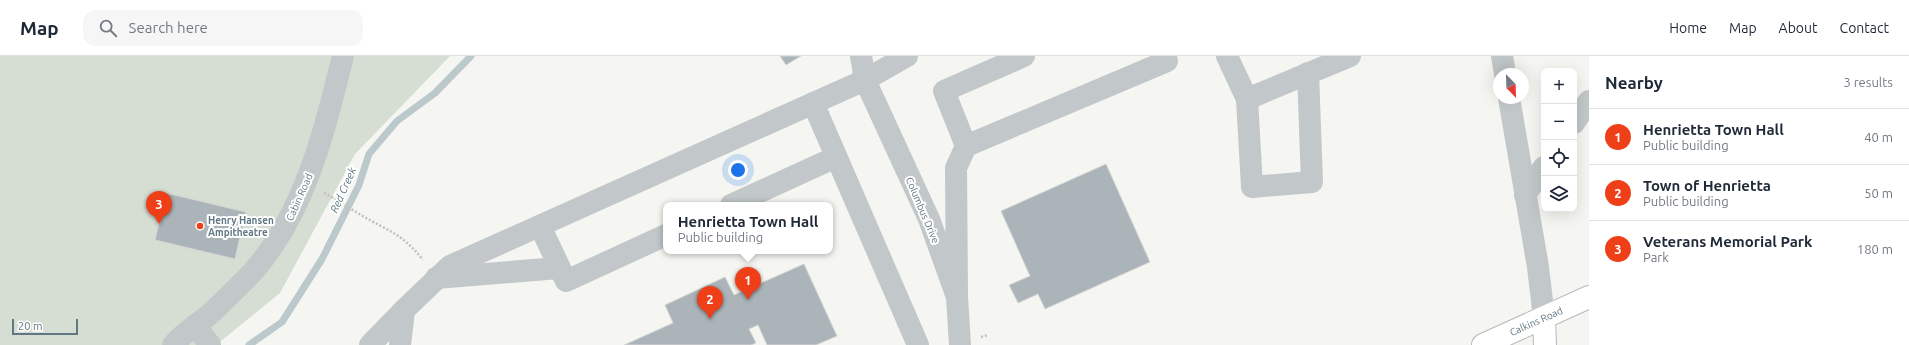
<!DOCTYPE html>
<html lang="en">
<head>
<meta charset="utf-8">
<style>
  :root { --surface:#fff; --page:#f6f6f7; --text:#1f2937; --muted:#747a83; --line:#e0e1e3; --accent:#ee3f18 }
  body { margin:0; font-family:Ubuntu,sans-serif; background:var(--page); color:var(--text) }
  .controls { position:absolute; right:12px; top:12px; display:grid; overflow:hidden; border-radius:8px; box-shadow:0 4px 16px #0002 }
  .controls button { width:36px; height:36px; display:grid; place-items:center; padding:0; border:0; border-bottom:1px solid var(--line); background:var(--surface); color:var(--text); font:20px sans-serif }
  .compass { position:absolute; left:1493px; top:12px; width:36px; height:36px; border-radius:50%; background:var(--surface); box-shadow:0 4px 16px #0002; rotate:157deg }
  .scale { position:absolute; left:12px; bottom:10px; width:66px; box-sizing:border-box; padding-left:4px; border:2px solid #627784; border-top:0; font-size:11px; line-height:14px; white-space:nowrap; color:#627784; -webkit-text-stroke:3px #fff; paint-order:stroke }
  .you { position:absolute; left:738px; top:114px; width:14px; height:14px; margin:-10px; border:3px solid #fff; border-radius:50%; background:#1a73e8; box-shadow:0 0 0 6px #1a73e833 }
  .badge { display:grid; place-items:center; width:26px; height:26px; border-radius:50%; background:var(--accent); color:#fff; font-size:13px; font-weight:700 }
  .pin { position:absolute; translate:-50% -33px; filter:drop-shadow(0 1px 2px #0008) }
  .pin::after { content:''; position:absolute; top:21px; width:14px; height:12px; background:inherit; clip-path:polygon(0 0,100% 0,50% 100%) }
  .popup { position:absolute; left:663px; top:146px; width:170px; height:52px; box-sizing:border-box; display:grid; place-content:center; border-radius:8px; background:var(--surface); filter:drop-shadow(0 1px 3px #0005); font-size:13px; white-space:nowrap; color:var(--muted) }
  .popup b { font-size:15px; color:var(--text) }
  .popup::after { content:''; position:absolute; left:50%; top:100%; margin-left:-8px; border:8px solid transparent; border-top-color:var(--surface) }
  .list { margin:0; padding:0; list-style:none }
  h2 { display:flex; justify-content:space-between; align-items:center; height:52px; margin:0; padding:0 16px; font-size:17px }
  h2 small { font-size:13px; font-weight:400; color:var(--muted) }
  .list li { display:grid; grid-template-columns:26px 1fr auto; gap:12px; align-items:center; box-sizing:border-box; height:56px; padding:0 16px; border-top:1px solid var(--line) }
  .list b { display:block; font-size:15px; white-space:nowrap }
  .list p { margin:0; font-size:13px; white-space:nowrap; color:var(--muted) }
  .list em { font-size:13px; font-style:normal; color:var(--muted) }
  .icon { flex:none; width:22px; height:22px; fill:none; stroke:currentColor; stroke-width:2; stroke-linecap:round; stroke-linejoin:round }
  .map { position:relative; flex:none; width:1589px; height:289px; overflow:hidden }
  header { display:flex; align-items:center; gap:24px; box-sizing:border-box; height:56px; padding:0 20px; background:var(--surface); border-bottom:1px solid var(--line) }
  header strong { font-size:19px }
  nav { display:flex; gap:22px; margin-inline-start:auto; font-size:14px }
  .search { width:280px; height:36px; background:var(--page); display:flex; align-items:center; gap:10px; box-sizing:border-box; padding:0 14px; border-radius:12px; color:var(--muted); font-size:15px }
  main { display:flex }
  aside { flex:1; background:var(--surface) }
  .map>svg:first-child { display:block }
</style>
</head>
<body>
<header>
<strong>Map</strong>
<div class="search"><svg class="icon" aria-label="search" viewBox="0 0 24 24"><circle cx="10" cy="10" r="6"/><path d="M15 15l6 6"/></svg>Search here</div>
<nav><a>Home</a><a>Map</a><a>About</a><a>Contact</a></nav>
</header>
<main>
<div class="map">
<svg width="1589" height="289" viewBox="0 0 1589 289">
  <rect width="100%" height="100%" fill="#f5f5f1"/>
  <path fill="#d6ddd2" d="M 0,0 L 450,0 L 355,98 L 280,237 L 216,289 L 0,289 Z"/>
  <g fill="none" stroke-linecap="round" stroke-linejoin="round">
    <path stroke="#bbc8cc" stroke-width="7" d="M 249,289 L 282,266 L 322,203 L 359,129 L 369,98 L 397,65 L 435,37 L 471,0"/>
  </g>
  <g fill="#abb4b9" stroke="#d6d6d4">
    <path d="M 780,0 L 801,0 L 786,9 Z"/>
    <path d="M 1106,108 L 1150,206 L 1045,253 L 1038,238 L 1018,247 L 1009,229 L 1030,220 L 1001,155 Z"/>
    <path d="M 166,137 L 246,156 L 235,203 L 155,184 Z"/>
    <path d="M 804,208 L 837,280 L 816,289 L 767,289 L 758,269 L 749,273 L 756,287 L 751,289 L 624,289 L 673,267 L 665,249 L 725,221 L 734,239 Z"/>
  </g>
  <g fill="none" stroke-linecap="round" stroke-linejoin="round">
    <defs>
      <g id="major">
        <path d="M 1544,262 L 1545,289"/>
        <path d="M 1483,289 L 1589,241"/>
      </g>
    </defs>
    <use href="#major" stroke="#b5babd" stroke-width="24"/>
    <g stroke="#bec0c2" stroke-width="2.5" stroke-dasharray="2 2" stroke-linecap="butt">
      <path d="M 324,137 C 337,144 349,152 361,159 C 388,175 403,178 423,204"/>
      <path d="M 981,281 L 988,279"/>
    </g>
    <g stroke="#c2c7c9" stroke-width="22">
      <path d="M 861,0 L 865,24 L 929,163 L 957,241 L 960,289"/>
      <path d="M 1227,0 L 1247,43 L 1350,0"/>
      <path d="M 1502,0 L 1505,18"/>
      <path d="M 1509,42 L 1538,211 L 1544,262"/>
      <path d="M 1247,43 L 1252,131 L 1312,126 L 1308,17"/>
      <path d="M 813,47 L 918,289"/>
      <path d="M 1574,67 L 1589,45"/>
      <path d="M 966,90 L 944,35 L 1024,0"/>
      <path d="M 1525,139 L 1544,111"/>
      <path d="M 731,149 L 836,101"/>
      <path d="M 540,170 L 566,225 L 666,179"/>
      <path d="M 436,222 L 559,212"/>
      <path d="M 957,241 L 956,112 L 966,90 L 1167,5 L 1164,0"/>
      <path d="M 195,269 L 210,289"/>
      <path d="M 173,289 C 183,277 198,268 210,258 C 224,245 238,231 251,218 C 305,158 324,76 343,0"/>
      <path d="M 370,289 L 404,254"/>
      <path d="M 400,289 L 404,254 L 450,210 L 865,24 L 907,0"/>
    </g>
    <use href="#major" stroke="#fff" stroke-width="22"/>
  </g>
  <circle fill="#ee3f18" stroke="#fff" stroke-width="1.5" cx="200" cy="170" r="4"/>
  <g text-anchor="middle" stroke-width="4" stroke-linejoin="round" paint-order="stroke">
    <g font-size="10" fill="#627784" stroke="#fff">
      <text transform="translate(299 141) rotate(-66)" y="4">Cabin Road</text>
      <text transform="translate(923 154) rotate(67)" y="4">Columbus Drive</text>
      <text transform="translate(1536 265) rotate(-24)" y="4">Calkins Road</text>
    </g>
    <g font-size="10" font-weight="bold" fill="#627784" stroke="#fff" text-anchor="start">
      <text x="208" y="168">Henry Hansen<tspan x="208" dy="12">Ampitheatre</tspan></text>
    </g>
    <g font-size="11" font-style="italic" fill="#5e7a81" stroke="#fff">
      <text transform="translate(343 134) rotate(-66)" y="4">Red Creek</text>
    </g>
  </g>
</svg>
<div class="controls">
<button>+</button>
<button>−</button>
<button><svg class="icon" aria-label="locate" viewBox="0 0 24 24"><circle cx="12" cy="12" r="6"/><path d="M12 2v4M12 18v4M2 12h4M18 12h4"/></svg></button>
<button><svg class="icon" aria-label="layers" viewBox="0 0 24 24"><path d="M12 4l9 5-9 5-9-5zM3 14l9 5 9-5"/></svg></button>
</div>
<svg class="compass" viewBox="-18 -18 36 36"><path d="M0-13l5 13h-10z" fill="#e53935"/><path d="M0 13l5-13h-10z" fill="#747a83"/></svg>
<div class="scale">20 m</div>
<div class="you"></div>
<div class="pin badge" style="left:748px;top:244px">1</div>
<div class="popup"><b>Henrietta Town Hall</b>Public building</div>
<div class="pin badge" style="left:710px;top:263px">2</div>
<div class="pin badge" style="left:159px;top:168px">3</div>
</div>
<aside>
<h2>Nearby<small>3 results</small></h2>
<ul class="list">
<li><span class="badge">1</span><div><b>Henrietta Town Hall</b><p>Public building</p></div><em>40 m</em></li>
<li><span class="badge">2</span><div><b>Town of Henrietta</b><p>Public building</p></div><em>50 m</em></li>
<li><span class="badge">3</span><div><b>Veterans Memorial Park</b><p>Park</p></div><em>180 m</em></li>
</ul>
</aside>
</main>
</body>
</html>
